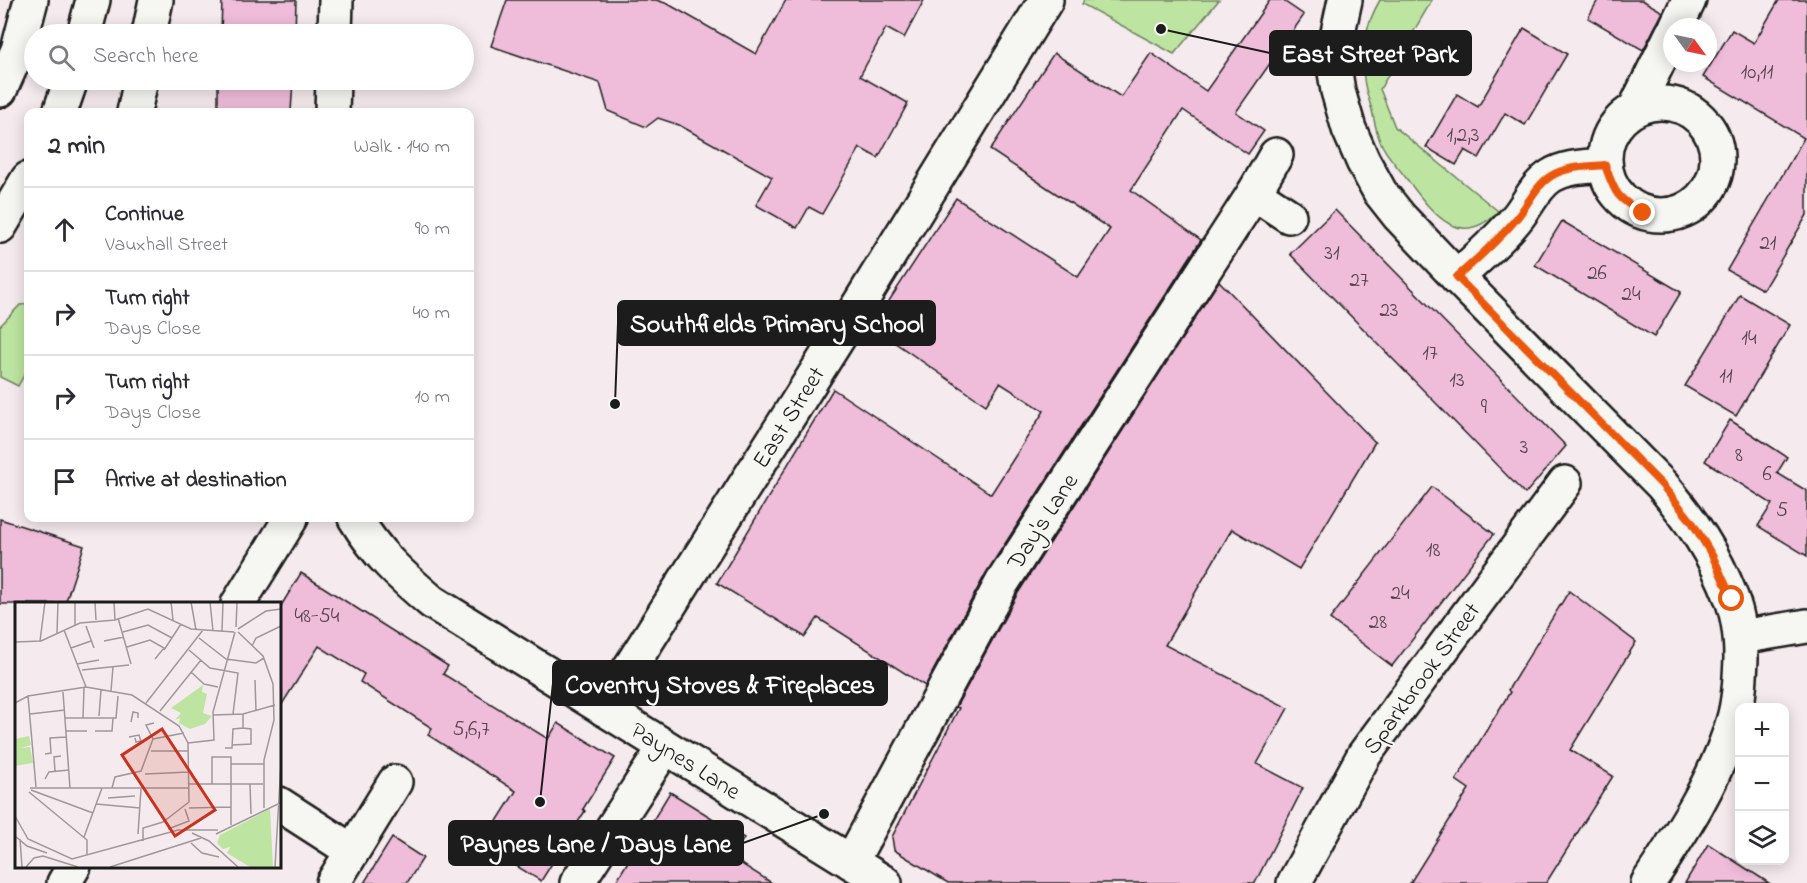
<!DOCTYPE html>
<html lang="en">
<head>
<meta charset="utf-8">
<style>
  :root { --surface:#fff; --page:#f7f7f7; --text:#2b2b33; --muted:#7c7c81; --line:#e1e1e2 }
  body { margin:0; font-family:"Indie Flower",sans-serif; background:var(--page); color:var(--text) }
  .controls { position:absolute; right:18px; bottom:18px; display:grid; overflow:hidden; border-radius:12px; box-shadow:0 3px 15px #0003 }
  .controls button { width:54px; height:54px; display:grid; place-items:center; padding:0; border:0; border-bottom:2px solid var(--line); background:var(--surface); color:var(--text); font:30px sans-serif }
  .compass { position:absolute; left:1663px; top:18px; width:54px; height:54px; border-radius:50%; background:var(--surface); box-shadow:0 3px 15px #0003; rotate:123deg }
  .stop { position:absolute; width:18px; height:18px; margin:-14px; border:4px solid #ea580c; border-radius:50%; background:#fff }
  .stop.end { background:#ea580c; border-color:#fff; box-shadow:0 2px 6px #0008 }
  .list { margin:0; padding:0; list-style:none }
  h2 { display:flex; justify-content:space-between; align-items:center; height:78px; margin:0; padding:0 24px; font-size:26px }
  h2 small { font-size:20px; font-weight:400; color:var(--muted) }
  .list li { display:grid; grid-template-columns:39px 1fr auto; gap:18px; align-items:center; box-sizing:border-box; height:84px; padding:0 24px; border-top:2px solid var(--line) }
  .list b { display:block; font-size:22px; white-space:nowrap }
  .list p { margin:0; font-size:20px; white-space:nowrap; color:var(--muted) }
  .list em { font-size:20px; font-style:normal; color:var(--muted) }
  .icon { flex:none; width:33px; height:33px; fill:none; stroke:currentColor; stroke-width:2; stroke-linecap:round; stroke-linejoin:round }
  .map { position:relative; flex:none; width:1807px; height:883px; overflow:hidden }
  .search { position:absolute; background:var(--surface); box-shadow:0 3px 15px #0003; left:24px; top:24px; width:450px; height:66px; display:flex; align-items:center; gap:15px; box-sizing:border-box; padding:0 21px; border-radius:33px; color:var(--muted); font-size:22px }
  .panel { position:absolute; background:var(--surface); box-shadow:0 3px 15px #0003; left:24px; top:108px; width:450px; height:414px; border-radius:12px }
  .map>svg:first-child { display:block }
</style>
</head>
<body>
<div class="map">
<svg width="1807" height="883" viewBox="0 0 1807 883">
  <rect width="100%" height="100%" fill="#f5eaed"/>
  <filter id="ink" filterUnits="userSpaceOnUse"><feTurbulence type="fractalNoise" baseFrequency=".0167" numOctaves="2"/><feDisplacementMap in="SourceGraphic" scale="12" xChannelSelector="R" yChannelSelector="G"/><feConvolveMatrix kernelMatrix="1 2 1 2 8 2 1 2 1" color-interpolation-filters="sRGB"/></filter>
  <g filter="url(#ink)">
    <g fill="#bde5a1" stroke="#6c805e" stroke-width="1.5">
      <path d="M 1084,0 L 1219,0 L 1174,54 L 1082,4 Z"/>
      <path d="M 1380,0 L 1432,0 L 1380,89 L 1395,127 L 1498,211 C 1458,253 1430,209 1406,178 C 1398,167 1385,154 1380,141 C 1376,131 1374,120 1372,110 C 1369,100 1365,89 1364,79 C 1360,51 1366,24 1380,0 Z"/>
      <path d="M 28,304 L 28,368 L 18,386 L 0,377 L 0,326 L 20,305 Z"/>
    </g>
    <g fill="#efbcd9" stroke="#1c1c1c" stroke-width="1.5">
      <path d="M 222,0 L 296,0 L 295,34 L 221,34 Z"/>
      <path d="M 507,0 L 656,0 L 668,4 L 756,54 L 786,0 L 924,0 L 904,38 L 886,28 L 860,76 L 908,103 L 878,158 L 860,148 L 822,214 L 809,207 L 797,228 L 756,205 L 772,177 L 679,125 L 658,118 L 646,127 L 608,111 L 600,83 L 491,46 Z"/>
      <path d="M 1270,0 L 1282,0 L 1304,15 L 1236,112 L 1264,131 L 1248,154 L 1183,110 L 1131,190 L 1201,240 L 986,573 L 925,686 L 818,618 L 805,637 L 717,583 L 833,389 L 991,494 L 1044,411 L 1000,383 L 986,405 L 872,327 L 956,198 L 1078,277 L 1110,229 L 990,150 L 1054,53 L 1121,97 L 1151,53 L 1206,91 Z"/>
      <path d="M 1598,0 L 1642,0 L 1663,12 L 1643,50 L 1588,18 Z"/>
      <path d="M 1779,0 L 1807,0 L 1807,215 L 1763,290 L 1727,270 L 1804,138 L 1703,77 L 1732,30 L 1754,43 Z"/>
      <path d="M 1524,28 L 1567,54 L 1525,125 L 1505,113 L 1479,158 L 1465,150 L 1456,165 L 1426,147 L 1457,94 L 1478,107 Z"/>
      <path d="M 218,80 L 293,80 L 291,112 L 218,112 Z"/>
      <path d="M 1335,210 L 1566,446 L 1525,494 L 1290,254 Z"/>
      <path d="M 1562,221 L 1681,292 L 1654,337 L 1535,265 Z"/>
      <path d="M 1219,281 L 1375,442 L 1299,569 L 1232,529 L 1165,645 L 1288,708 L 1257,764 L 1303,788 L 1255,883 L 948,883 L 894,850 L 892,837 L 959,708 L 956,707 L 1018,593 Z"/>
      <path d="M 1740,295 L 1790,325 L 1736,416 L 1685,386 Z"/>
      <path d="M 1730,420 L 1787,457 L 1777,473 L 1807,491 L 1807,556 L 1758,526 L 1772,504 L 1705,461 Z"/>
      <path d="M 1432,487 L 1494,534 L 1392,666 L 1330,619 Z"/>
      <path d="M 0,519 L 84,546 L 65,604 L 0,604 Z"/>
      <path d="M 301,573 L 448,666 L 443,674 L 548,739 L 558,723 L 615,758 L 583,809 L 585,811 L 541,881 L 482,845 L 516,791 L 428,735 L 432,728 L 360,682 L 364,674 L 319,646 L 279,709 L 279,609 Z"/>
      <path d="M 1569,591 L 1636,642 L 1570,750 L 1613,776 L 1546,883 L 1410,883 L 1469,789 L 1456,780 L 1510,692 L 1508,690 Z"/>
      <path d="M 670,792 L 744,838 L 732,858 L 772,883 L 615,883 Z"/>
      <path d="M 392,838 L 423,858 L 407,883 L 364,883 Z"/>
      <path d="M 1708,844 L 1769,883 L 1685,883 Z"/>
    </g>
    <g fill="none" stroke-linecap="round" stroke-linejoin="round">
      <defs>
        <g id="minor">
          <path d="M 1345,0 L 1337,37 L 1334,66 L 1338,91 L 1349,129 L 1363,161 L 1380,192 L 1399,216 L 1457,277 L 1662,485 C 1692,521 1714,553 1731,597 C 1739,617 1741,638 1741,659 C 1740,680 1739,702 1733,722 C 1716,780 1681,833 1648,883"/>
          <path d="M 1676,27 L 1689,0"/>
          <path d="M 149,34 L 156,0"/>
          <path d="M 335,34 L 336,0"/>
          <circle cx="1661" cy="159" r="56"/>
          <path d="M 1635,109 L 1672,34"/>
          <path d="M 134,112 L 141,80"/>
          <path d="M 332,112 L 333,80"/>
          <path d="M 1254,193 L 1289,216"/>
          <path d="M 1457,277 C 1478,258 1499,240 1516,219 C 1528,205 1535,186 1551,176 C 1567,166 1587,167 1605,165"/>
          <path d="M 355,518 C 377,554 399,574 432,602 L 885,883"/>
          <path d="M 238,604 L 291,518"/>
          <path d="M 1741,637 L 1807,626"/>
          <path d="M 604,709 L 860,303 L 1046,0"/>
          <path d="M 279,804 L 352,851"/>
          <path d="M 851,862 L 1002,583 L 1254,193 L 1276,155"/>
          <path d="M 64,883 L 74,866"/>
          <path d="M 333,883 L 395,782"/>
          <path d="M 577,883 L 665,747"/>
          <path d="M 1294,883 L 1364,755 L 1565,483"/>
        </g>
        <g id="highway">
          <path d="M 84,34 L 93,0"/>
          <path d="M 0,90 L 18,50 L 31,0"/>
          <path d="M 60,112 L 71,80"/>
          <path d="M 0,226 L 28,179"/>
        </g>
      </defs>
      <use href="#minor" stroke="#1c1c1c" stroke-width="38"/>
      <use href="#highway" stroke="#1c1c1c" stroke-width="38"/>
      <use href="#minor" stroke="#f6f6f2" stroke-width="33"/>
      <use href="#highway" stroke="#f6f6f2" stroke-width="33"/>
    </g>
  </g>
  <g fill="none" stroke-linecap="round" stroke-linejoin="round" filter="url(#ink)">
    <path stroke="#ea580c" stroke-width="8" d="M 1643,213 C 1616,198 1615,193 1605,165 C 1587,167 1567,166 1551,176 C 1535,186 1528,205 1516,219 C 1499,240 1478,258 1457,277 L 1662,485 L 1692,522 L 1713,557 L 1732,599"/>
  </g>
  <g text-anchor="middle" stroke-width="4.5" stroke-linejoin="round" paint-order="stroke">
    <g font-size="21" fill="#51444b">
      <text x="1757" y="78">10,11</text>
      <text x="1463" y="141">1,2,3</text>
      <text x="1768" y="249">21</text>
      <text x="1332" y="259">31</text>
      <text x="1597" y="279">26</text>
      <text x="1359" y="286">27</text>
      <text x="1631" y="300">24</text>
      <text x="1389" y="316">23</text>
      <text x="1749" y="344">14</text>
      <text x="1430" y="359">17</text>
      <text x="1726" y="382">11</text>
      <text x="1457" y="386">13</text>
      <text x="1484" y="413">9</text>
      <text x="1524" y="453">3</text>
      <text x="1739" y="461">8</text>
      <text x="1767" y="480">6</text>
      <text x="1782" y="516">5</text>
      <text x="1433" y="556">18</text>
      <text x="1400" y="599">24</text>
      <text x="317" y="622">48-54</text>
      <text x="1378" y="628">28</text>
      <text x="471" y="735">5,6,7</text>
    </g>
    <g font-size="24" fill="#1c1c1c" stroke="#f6f6f2">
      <text transform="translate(788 417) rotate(-58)" y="8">East Street</text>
      <text transform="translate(1042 521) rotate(-57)" y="8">Day's Lane</text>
      <text transform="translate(1421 678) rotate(-54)" y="8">Sparkbrook Street</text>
      <text transform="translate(686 760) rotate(32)" y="8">Paynes Lane</text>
    </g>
  </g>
  <g transform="translate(15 602)">
    <rect width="266" height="266" fill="#f5eaed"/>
    <path d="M 188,83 L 187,90 L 192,92 L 188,111 L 197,114 L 190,122 L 175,127 L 164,121 L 165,116 L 160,118 L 166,111 L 156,106 ZM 14,134 L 16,143 L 6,146 L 15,145 L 18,161 L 0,164 L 0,137 ZM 255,207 L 258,265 L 235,265 L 212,251 L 215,245 L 208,247 L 202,241 L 205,233 Z" fill="#bde5a1"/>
    <path fill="none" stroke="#9e9899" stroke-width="1.5" d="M 60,0 L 60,23M 80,0 L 81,18M 99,0 L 100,18M 156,0 L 158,18M 176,0 L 181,28M 195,0 L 198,29M 103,16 L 116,62M 71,24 L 79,46M 221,25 L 222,0M 223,27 L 251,9 L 266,7M 49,28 L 71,85M 207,29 L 208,0M 108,30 L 133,23 L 157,36M 223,30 L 248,54 L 258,82 L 259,118 L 249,158 L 249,206M 42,31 L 43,0M 184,36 L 211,57 L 241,61 L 249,56M 25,39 L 30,0M 89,39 L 109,35M 0,40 L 26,39 L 65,21 L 100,18 L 133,7 L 176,27 L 219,30M 237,44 L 241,36 L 266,24M 112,45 L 135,38 L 149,46 L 140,57M 56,46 L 76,39M 149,48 L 166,22M 174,48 L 195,66 L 223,71 L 218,112M 62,62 L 84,58M 67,68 L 114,63M 176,70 L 189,82 L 203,85M 240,78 L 241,109M 96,89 L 98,65M 48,90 L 55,186M 13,94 L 21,185M 0,101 L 13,94 L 71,85 L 117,93 L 164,124 L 173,141 L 174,200 L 148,220 L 128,226 L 128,239M 131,101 L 188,28M 145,109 L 186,58M 15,112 L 50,108M 198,113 L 228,112 L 260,103M 84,114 L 86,88M 50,116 L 101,116 L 103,94M 68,116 L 69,86M 116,120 L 118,110 L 123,111 L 123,116M 51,129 L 72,129M 80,129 L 97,129 L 98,116M 114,135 L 124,133 L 126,139 L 121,140 L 120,136M 138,137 L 131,123 L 139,121M 173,141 L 199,138 L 198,110 L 220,30M 217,143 L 236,142 L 236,127 L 228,126 L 228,112M 210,146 L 217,146 L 218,127 L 228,126M 136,149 L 173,149M 30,152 L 36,151 L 35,136 L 51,135M 216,162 L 249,162M 40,169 L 39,155 L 46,154M 130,172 L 174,170M 30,177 L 34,170 L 54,168M 174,182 L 248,182M 197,182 L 197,155 L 216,155 L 216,223M 235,182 L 236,212M 15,186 L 174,186M 97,186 L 100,175 L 126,169 L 138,137 L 169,131M 16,188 L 78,211M 14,190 L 72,238 L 72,252M 93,196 L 120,194M 81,202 L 125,206M 174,206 L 216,205M 0,214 L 13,237 L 57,257 L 163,228 L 203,228M 153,227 L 174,219 L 170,207M 177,231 L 194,239 L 223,265M 123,232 L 126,187M 201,232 L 265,201M 0,234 L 12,244 L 32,251M 69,235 L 87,186M 5,237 L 7,265M 176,241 L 187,251 L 204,255M 11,265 L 19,256 L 28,254 L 63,265M 95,265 L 186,236M 260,265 L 266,161"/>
    <path fill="#c8321e" fill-opacity="0.15" stroke="#c8321e" stroke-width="3" d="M 147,127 L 200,208 L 160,234 L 107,153 Z"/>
    <rect width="266" height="266" fill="none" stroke="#1c1c1c" stroke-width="3"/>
  </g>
  <path fill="none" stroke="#1c1c1c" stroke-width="2" d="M1161 29L1270 53M615 404L618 323M540 802L553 683M824 814L743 843"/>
  <g fill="#1c1c1c" stroke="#f6f6f2" stroke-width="2">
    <circle cx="1161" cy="29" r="6"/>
    <circle cx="615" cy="404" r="6"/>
    <circle cx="540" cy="802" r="6"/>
    <circle cx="824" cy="814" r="6"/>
  </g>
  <g fill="#1c1c1c" stroke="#1c1c1c" stroke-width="2">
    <rect x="1270" y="31" width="201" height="44" rx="6"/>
    <rect x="618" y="301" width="317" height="44" rx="6"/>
    <rect x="553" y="661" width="334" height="44" rx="6"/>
    <rect x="449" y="821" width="294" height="44" rx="6"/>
  </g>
  <g font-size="26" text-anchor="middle" font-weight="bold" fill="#fff">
    <text x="1370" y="62">East Street Park</text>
    <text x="777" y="332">Southfields Primary School</text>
    <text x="720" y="693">Coventry Stoves &amp; Fireplaces</text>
    <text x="596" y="852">Paynes Lane / Days Lane</text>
  </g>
</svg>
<div class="controls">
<button>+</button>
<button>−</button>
<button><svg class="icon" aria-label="layers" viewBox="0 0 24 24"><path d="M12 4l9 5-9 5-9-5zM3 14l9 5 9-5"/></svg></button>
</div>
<svg class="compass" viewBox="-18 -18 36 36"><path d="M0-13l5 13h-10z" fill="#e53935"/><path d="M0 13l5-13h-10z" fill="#7c7c81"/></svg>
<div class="stop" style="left:1732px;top:599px"></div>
<div class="stop end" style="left:1643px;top:213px"></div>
<div class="search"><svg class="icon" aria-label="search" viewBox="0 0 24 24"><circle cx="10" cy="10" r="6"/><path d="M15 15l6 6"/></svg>Search here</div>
<section class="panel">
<h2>2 min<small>Walk · 140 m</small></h2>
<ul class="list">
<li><svg class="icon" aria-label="ahead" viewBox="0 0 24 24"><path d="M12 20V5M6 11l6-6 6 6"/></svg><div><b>Continue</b><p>Vauxhall Street</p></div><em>90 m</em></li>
<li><svg class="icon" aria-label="right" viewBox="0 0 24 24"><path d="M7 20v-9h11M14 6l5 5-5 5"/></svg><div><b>Turn right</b><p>Days Close</p></div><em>40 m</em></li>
<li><svg class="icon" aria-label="right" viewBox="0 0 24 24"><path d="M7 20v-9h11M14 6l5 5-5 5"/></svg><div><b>Turn right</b><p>Days Close</p></div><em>10 m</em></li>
<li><svg class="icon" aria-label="arrive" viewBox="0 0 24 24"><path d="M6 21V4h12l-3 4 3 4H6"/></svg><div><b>Arrive at destination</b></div></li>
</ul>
</section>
</div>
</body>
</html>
